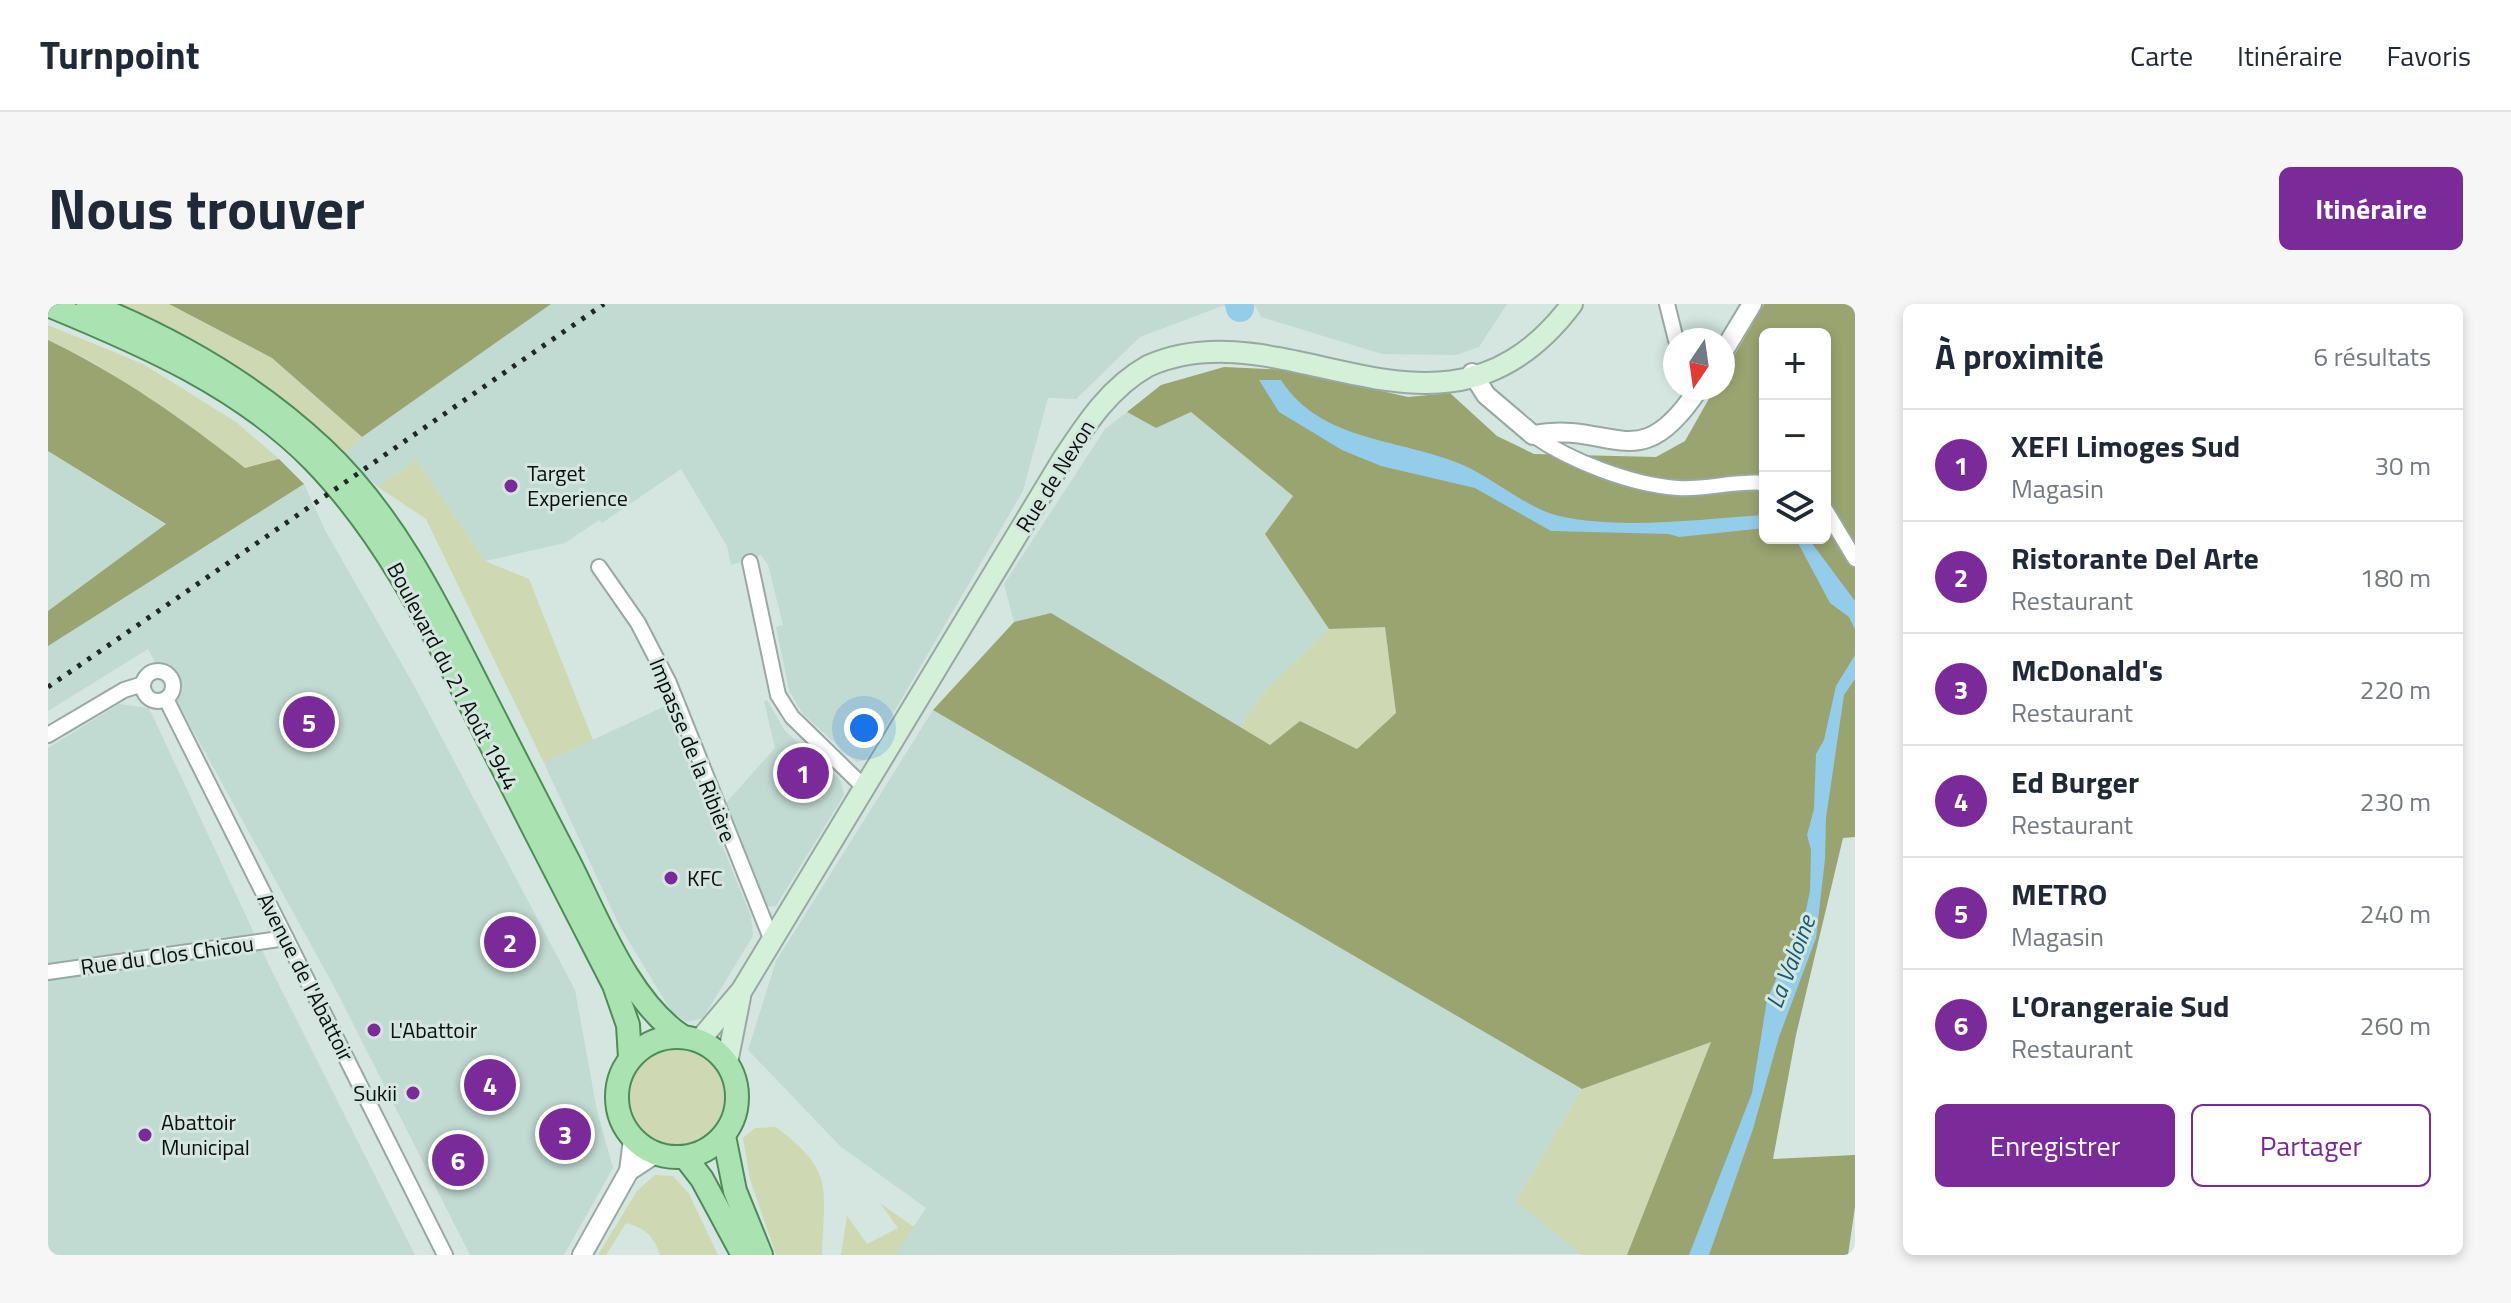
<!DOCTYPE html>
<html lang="fr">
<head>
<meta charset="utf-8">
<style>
  :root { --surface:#fff; --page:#f6f6f7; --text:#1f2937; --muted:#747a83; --line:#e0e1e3; --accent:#7b2a9a }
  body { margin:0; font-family:"Titillium Web",sans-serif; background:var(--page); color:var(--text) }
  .controls { position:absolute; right:24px; top:24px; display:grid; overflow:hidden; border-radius:12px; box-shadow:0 4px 12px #0003 }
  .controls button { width:72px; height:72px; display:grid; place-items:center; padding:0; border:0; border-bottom:2px solid var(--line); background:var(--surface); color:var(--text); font:40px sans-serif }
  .compass { position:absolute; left:1615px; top:24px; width:72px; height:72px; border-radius:50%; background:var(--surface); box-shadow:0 4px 12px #0003; rotate:193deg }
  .you { position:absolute; left:816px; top:424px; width:28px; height:28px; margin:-20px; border:6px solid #fff; border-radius:50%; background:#1a73e8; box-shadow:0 0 0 12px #1a73e833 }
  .badge { display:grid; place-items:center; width:52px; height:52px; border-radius:50%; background:var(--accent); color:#fff; font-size:26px; font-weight:700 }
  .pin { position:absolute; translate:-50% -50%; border:4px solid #fff; box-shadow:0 2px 8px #0006 }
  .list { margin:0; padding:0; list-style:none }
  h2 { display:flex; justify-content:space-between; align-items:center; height:104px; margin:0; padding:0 32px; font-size:34px }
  h2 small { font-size:26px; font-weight:400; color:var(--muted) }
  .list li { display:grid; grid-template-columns:52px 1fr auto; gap:24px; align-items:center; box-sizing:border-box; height:112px; padding:0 32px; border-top:2px solid var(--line) }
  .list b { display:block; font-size:30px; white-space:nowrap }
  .list p { margin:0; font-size:26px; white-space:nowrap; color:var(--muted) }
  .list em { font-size:26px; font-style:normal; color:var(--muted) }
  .actions { display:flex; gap:16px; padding:24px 32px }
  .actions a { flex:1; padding:18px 0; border:2px solid var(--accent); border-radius:12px; text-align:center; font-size:28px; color:var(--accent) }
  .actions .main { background:var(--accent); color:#fff }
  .icon { flex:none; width:44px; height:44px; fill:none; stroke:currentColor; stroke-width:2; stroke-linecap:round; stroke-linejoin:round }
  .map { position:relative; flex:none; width:1807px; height:951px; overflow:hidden; border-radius:12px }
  header { display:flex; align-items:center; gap:48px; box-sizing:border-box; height:112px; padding:0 40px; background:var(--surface); border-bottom:2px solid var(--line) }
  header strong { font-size:38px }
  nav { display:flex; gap:44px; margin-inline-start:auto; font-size:28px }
  .intro { display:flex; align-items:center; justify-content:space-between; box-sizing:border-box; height:192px; padding:0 48px }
  h1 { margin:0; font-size:56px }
  .button { padding:20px 36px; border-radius:12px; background:var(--accent); color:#fff; font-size:28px; font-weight:700 }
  main { display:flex; gap:48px; padding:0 48px }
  aside { flex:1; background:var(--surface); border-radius:12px; box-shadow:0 4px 12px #0003 }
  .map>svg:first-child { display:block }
</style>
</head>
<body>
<header>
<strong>Turnpoint</strong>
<nav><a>Carte</a><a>Itinéraire</a><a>Favoris</a></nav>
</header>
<div class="intro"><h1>Nous trouver</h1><a class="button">Itinéraire</a></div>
<main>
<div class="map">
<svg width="1807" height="951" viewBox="0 0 1807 951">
  <rect width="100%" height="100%" fill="#d5e6e0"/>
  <g fill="#c1dad2">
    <path d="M 503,0 L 1459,0 L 1431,43 L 1408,51 L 1334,50 L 1213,13 L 1208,3 L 1174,2 L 1092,33 L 1028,95 L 1000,94 L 975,187 L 818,456 L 808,458 L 754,409 L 741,386 L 728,323 L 735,321 L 720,261 L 713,251 L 683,261 L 679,242 L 633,165 L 554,219 L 551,216 L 517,239 L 437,257 L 368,156 L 330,183 L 295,150 L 314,133 Z"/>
    <path d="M 1079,108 L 1108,124 L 1143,108 L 1245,192 L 1217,230 L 1281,325 L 1214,390 L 1191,425 L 1003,309 L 966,318 L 956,280 L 1057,125 Z"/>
    <path d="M 0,147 L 155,244 L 256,180 L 278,228 L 368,385 L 527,686 L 549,807 L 565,864 L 516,951 L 422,951 L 289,688 L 100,345 L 0,407 Z"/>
    <path d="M 719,396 L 737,427 L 793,477 L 796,491 L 728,602 L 717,603 L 678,499 L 727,444 L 716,397 Z"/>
    <path d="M 71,400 L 101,404 L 221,661 L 367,951 L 0,951 L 0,444 Z"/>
    <path d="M 617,402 L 703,612 L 705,632 L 655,714 L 638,718 L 623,707 L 571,621 L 496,459 Z"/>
    <path d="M 885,406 L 1534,785 L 1468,897 L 1535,950 L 847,951 L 878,904 L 792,842 L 700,746 L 728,657 Z"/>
  </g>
  <g fill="#ced8b2">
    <path d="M 61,0 L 121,0 L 224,54 L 314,133 L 295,150 Z"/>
    <path d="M 0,21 L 95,60 L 188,118 L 231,155 L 197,164 L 48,60 L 0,36 Z"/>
    <path d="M 368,156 L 437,257 L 481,275 L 545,436 L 496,459 L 378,215 L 330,183 Z"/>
    <path d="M 1337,322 L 1348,409 L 1309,445 L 1252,417 L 1222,441 L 1191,425 L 1214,390 L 1281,325 Z"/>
    <path d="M 1664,737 L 1579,951 L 1534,951 L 1468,897 L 1534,785 Z"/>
    <circle cx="629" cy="793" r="47"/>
    <path d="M 728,823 C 787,868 776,883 774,951 L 728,951 L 702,875 L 695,834 L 707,824 Z"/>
    <path d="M 607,871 L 625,872 L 641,890 L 670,951 L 612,951 C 606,932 597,924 578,919 L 558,951 L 550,951 L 589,887 Z"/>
    <path d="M 832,899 L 866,923 L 847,951 L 793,951 L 799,912 L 819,940 L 850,924 Z"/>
  </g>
  <g fill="#99a471" fill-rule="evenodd">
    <path d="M 121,0 L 503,0 L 314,133 L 224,54 Z"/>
    <path d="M 1716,0 L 1807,0 L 1807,533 L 1795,534 L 1748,731 L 1725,855 L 1807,851 L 1807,903 L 1800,951 L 1579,951 L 1663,738 L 1534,785 L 885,406 L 966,318 L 1003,309 L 1222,441 L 1252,417 L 1309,445 L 1348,409 L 1337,323 L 1281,325 L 1217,230 L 1245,192 L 1143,108 L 1108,124 L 1079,108 L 1113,81 L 1176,63 L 1241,66 L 1360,93 L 1402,89 L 1449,132 L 1486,150 L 1608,153 L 1637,137 L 1667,84 L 1675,84 L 1675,71 ZM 1717,30 L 1777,30 L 1777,234 L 1717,234 Z"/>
    <path d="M 0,36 C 71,70 135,115 197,164 L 231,155 L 256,180 L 0,342 L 0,307 L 118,220 L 0,147 Z"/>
  </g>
  <g fill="#94cdea">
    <path d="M 1211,76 L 1233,76 C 1274,139 1352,134 1415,161 C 1445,174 1480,205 1511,212 C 1573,226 1653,215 1717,211 L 1717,224 L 1631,233 L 1621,230 L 1503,227 L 1427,184 L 1333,162 L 1294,146 L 1231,108 Z"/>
    <path d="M 1743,234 L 1760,234 L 1807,297 L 1807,325 L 1801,313 L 1782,299 L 1750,239 Z"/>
    <path d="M 1807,351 L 1807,375 L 1796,391 L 1778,514 L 1777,555 L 1768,634 L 1731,733 L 1705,825 L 1661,951 L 1641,951 L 1704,789 L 1719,696 L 1758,606 L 1762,587 L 1763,546 L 1759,531 L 1766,505 L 1768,450 L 1776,436 L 1788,382 Z"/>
  </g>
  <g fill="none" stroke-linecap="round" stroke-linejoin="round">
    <path stroke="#94cdea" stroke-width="28" d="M 1191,0 L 1192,4"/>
    <defs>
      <g id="minor">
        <path d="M 1619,0 L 1628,36"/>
        <path d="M 1485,131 C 1522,157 1584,181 1630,184 C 1659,186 1688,176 1717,179"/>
        <path d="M 1777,205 L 1807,255"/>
        <path d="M 702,258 L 730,391 L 744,413 L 817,484"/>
        <path d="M 551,263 L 590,319 L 621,379 L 724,637"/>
        <circle cx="110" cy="382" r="15"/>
        <path d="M 118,395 L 397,951"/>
        <path d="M 0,431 L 76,386 L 95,380"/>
        <path d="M 0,668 L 238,634"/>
      </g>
      <g id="tertiary">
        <path d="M 1675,48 L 1704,0"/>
        <path d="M 1424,69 L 1438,91 L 1485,131 C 1566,116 1590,177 1651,84"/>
        <path d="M 581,867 L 607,850"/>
        <path d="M 534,951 L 581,867 L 585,835"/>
      </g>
      <g id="secondary">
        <path d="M 651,737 L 694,686 L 1015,155 C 1038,120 1062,83 1100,62 C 1240,0 1395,172 1524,0"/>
        <path d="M 679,759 L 692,693"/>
      </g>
      <g id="primary">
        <path d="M 40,0 C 127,35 206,80 275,145 C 345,211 387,296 430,381 C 460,440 490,499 521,558 C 550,615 581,698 635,733"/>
        <path d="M 0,1 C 95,40 192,82 265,156 C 341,234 387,332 436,427 C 479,512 522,596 566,681 L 580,721 L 582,754"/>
        <circle cx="629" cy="793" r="60"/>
        <path d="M 676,832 L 687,887 L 713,951"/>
        <path d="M 637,853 L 654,875 L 695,951"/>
      </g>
    </defs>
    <use href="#minor" stroke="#98a8a3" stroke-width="18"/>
    <use href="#tertiary" stroke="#98a8a3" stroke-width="22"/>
    <use href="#secondary" stroke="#98a8a3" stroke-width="24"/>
    <use href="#primary" stroke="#4e8c57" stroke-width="26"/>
    <use href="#minor" stroke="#fff" stroke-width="14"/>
    <use href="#tertiary" stroke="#fff" stroke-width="18"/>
    <use href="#secondary" stroke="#d5f0d8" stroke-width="20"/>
    <use href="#primary" stroke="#abe2b2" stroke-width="22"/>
    <path stroke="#202725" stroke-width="5" stroke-dasharray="4 8" stroke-linecap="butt" d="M 0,383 L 556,0"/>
  </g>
  <g fill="#7b2a9a" stroke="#d5e6e0" stroke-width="3">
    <circle cx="463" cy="182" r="8"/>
    <circle cx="623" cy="574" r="8"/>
    <circle cx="326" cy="726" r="8"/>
    <circle cx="365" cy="789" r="8"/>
    <circle cx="97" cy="831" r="8"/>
  </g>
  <g text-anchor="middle" stroke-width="6" stroke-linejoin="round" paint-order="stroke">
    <g font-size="22" fill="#0a100e" stroke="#d5e6e0" text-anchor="start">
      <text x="479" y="177">Target<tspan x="479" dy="25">Experience</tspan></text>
      <text x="639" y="582">KFC</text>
      <text x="342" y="734">L'Abattoir</text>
      <text x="349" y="797" text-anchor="end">Sukii</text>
      <text x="113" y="826">Abattoir<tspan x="113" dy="25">Municipal</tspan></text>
    </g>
    <g font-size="22" fill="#0a100e" stroke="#d5e6e0">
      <text transform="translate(1007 172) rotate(-58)" y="8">Rue de Nexon</text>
      <text transform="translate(405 372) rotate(62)" y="8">Boulevard du 21 Août 1944</text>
      <text transform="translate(645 446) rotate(68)" y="8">Impasse de la Ribière</text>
      <text transform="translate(119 651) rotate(-8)" y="8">Rue du Clos Chicou</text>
      <text transform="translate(258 673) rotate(63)" y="8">Avenue de l'Abattoir</text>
    </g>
    <g font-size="24" font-style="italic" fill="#145b78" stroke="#d5e6e0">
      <text transform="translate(1743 658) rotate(-69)" y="8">La Valoine</text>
    </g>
  </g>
</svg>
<div class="controls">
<button>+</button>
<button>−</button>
<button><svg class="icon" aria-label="layers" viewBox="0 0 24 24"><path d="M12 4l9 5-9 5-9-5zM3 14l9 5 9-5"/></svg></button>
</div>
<svg class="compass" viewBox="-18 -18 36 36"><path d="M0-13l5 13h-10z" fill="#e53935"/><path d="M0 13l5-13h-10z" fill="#747a83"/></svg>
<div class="you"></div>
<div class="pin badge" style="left:755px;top:469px">1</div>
<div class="pin badge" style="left:462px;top:638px">2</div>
<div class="pin badge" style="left:517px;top:830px">3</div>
<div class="pin badge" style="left:442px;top:781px">4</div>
<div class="pin badge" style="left:261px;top:418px">5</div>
<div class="pin badge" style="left:410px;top:856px">6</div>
</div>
<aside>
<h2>À proximité<small>6 résultats</small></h2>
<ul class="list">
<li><span class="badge">1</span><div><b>XEFI Limoges Sud</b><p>Magasin</p></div><em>30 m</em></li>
<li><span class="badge">2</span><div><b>Ristorante Del Arte</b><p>Restaurant</p></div><em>180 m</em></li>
<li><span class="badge">3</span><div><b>McDonald's</b><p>Restaurant</p></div><em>220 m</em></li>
<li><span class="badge">4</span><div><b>Ed Burger</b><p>Restaurant</p></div><em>230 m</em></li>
<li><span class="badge">5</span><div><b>METRO</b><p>Magasin</p></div><em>240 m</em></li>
<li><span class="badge">6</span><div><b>L'Orangeraie Sud</b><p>Restaurant</p></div><em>260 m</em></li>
</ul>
<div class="actions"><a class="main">Enregistrer</a><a>Partager</a></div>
</aside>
</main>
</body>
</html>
